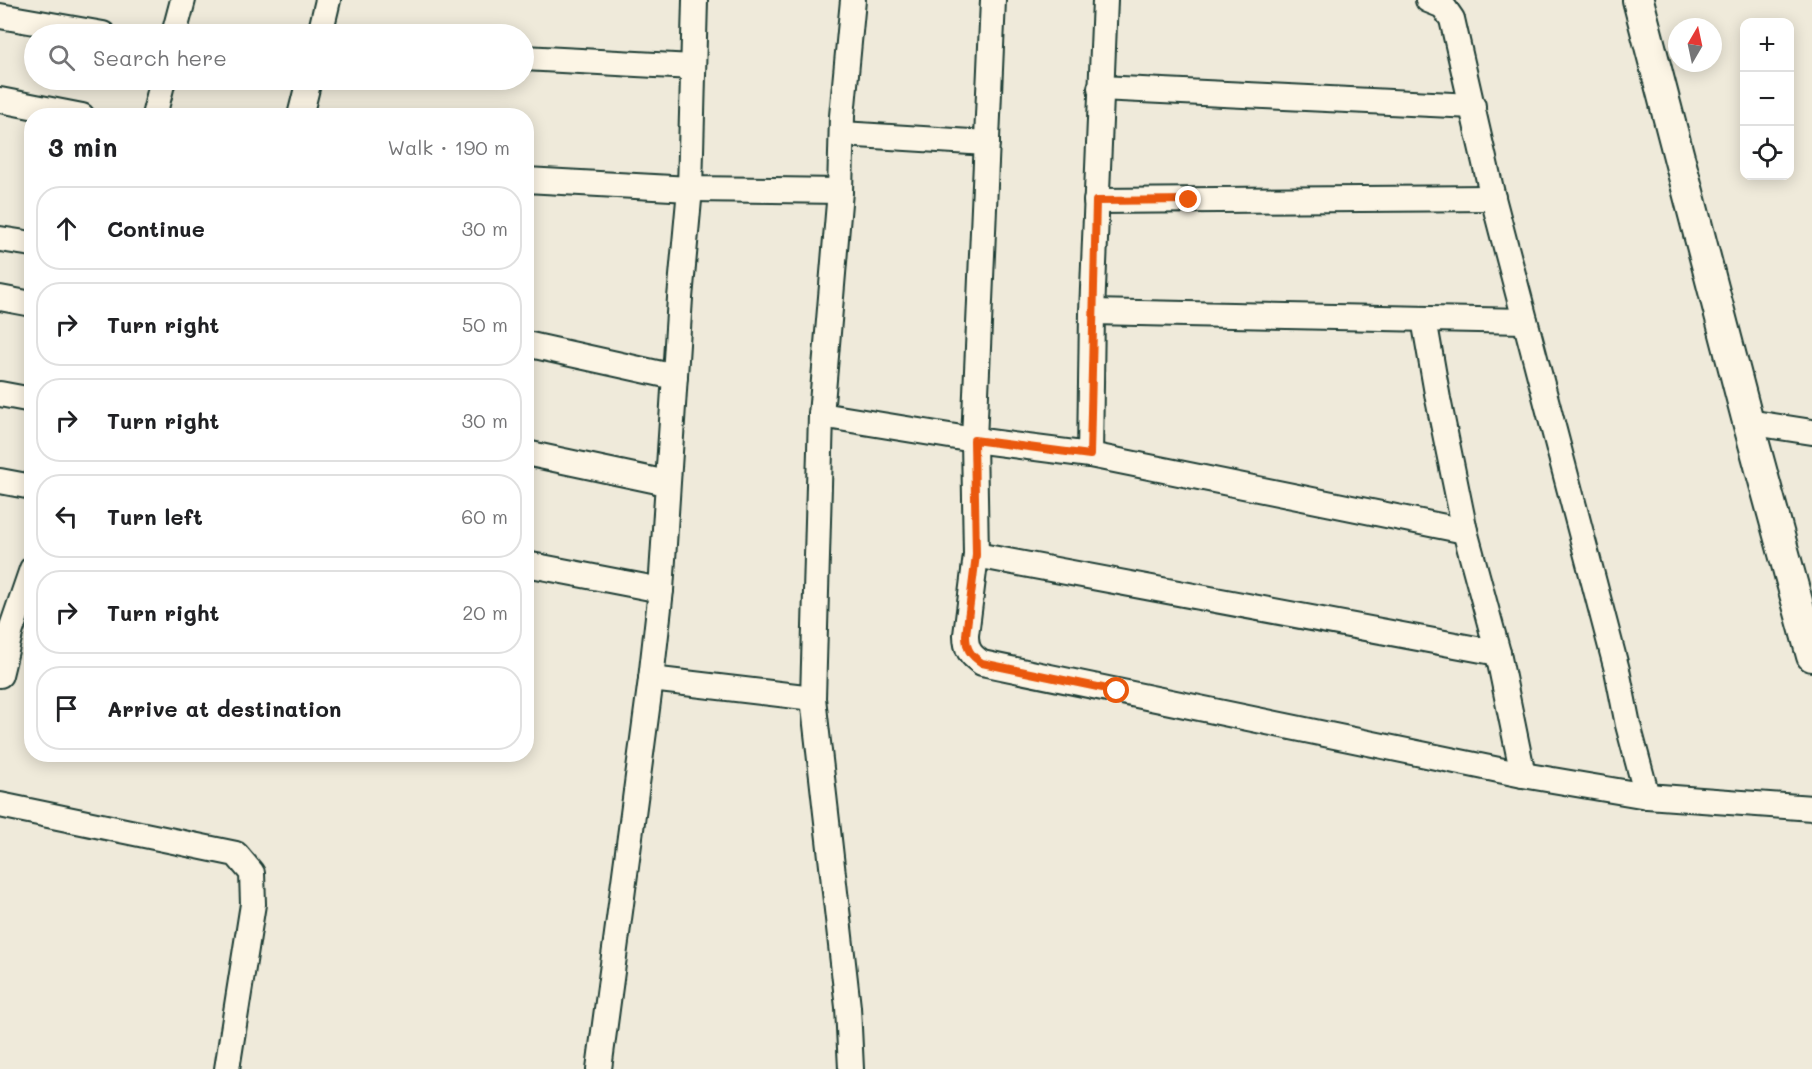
<!DOCTYPE html>
<html lang="en">
<head>
<meta charset="utf-8">
<style>
  :root { --surface:#fff; --page:#f6f6f6; --text:#202124; --muted:#757577; --line:#e0e0e0 }
  body { margin:0; font-family:Mali,sans-serif; background:var(--page); color:var(--text) }
  .controls { position:absolute; right:18px; top:18px; display:grid; overflow:hidden; border-radius:12px; box-shadow:0 3px 15px #0003 }
  .controls button { width:54px; height:54px; display:grid; place-items:center; padding:0; border:0; border-bottom:2px solid var(--line); background:var(--surface); color:var(--text); font:30px sans-serif }
  .compass { position:absolute; left:1668px; top:18px; width:54px; height:54px; border-radius:50%; background:var(--surface); box-shadow:0 3px 15px #0003; rotate:9deg }
  .stop { position:absolute; width:18px; height:18px; margin:-14px; border:4px solid #ea580c; border-radius:50%; background:#fff }
  .stop.end { background:#ea580c; border-color:#fff; box-shadow:0 2px 6px #0008 }
  .list { margin:0; padding:0; list-style:none }
  h2 { display:flex; justify-content:space-between; align-items:center; height:78px; margin:0; padding:0 24px; font-size:26px }
  h2 small { font-size:20px; font-weight:400; color:var(--muted) }
  .list li { display:grid; grid-template-columns:39px 1fr auto; gap:18px; align-items:center; box-sizing:border-box; height:84px; margin:0 12px 12px; padding:0 12px; border:2px solid var(--line); border-radius:24px }
  .list b { display:block; font-size:22px; white-space:nowrap }
  .list em { font-size:20px; font-style:normal; color:var(--muted) }
  .icon { flex:none; width:33px; height:33px; fill:none; stroke:currentColor; stroke-width:2; stroke-linecap:round; stroke-linejoin:round }
  .map { position:relative; flex:none; width:1812px; height:1069px; overflow:hidden }
  .search { position:absolute; background:var(--surface); box-shadow:0 3px 15px #0003; left:24px; top:24px; width:510px; height:66px; display:flex; align-items:center; gap:15px; box-sizing:border-box; padding:0 21px; border-radius:33px; color:var(--muted); font-size:22px }
  .panel { position:absolute; background:var(--surface); box-shadow:0 3px 15px #0003; left:24px; top:108px; width:510px; height:654px; border-radius:24px }
  .map>svg:first-child { display:block }
</style>
</head>
<body>
<div class="map">
<svg width="1812" height="1069" viewBox="0 0 1812 1069">
  <rect width="100%" height="100%" fill="#efeada"/>
  <filter id="ink" filterUnits="userSpaceOnUse"><feTurbulence type="fractalNoise" baseFrequency=".0167" numOctaves="2"/><feDisplacementMap in="SourceGraphic" scale="12" xChannelSelector="R" yChannelSelector="G"/><feConvolveMatrix kernelMatrix="1 2 1 2 8 2 1 2 1" color-interpolation-filters="sRGB"/></filter>
  <g filter="url(#ink)">
    <g fill="none" stroke-linecap="round" stroke-linejoin="round">
      <defs>
        <g id="minor">
          <path d="M 993,0 L 974,440 L 976,555 L 966,635 C 966,649 970,655 982,663 L 1523,775 L 1647,796 L 1812,808"/>
          <path d="M 1428,0 L 1443,6 L 1452,19 L 1493,198 L 1617,670 L 1628,725 L 1647,796"/>
          <path d="M 0,16 L 103,34"/>
          <path d="M 174,34 L 183,0"/>
          <path d="M 320,34 L 328,0"/>
          <path d="M 524,58 L 693,67"/>
          <path d="M 1100,88 L 1473,106"/>
          <path d="M 0,100 L 82,116"/>
          <path d="M 154,116 L 163,80"/>
          <path d="M 300,116 L 309,80"/>
          <path d="M 842,134 L 987,143"/>
          <path d="M 526,180 L 690,189 L 840,191"/>
          <path d="M 1096,201 L 1493,198"/>
          <path d="M 0,239 L 32,244"/>
          <path d="M 0,298 L 32,304"/>
          <path d="M 1092,312 L 1525,321"/>
          <path d="M 1424,319 L 1438,399 L 1465,531 L 1498,653 L 1523,775"/>
          <path d="M 526,344 L 675,377"/>
          <path d="M 0,394 L 32,400"/>
          <path d="M 821,415 L 974,440 L 1090,455 L 1465,531"/>
          <path d="M 1748,422 L 1812,432"/>
          <path d="M 526,453 L 667,483"/>
          <path d="M 1090,455 L 1092,312 L 1105,0"/>
          <path d="M 0,481 L 32,487"/>
          <path d="M 976,555 L 1498,653"/>
          <path d="M 526,564 L 661,590"/>
          <path d="M 0,675 L 11,630 L 32,569"/>
          <path d="M 651,679 L 813,698"/>
          <path d="M 0,805 L 236,854 L 252,873 L 253,904 L 227,1069"/>
          <path d="M 599,1069 L 651,679 L 661,590 L 680,298 L 690,189 L 695,0"/>
          <path d="M 851,1069 L 848,1007 L 813,698 L 821,415 L 840,191 L 842,116 L 853,0"/>
        </g>
        <path id="tertiary" d="M 1638,0 L 1748,422 L 1812,656"/>
      </defs>
      <use href="#minor" stroke="#1f3d34" stroke-width="28"/>
      <use href="#tertiary" stroke="#1f3d34" stroke-width="34"/>
      <use href="#minor" stroke="#fcf5e5" stroke-width="24"/>
      <use href="#tertiary" stroke="#fcf5e5" stroke-width="30"/>
    </g>
  </g>
  <g fill="none" stroke-linecap="round" stroke-linejoin="round" filter="url(#ink)">
    <path stroke="#ea580c" stroke-width="8" d="M 1117,691 L 982,663 C 970,655 966,649 966,635 L 976,555 L 974,440 L 1090,455 L 1096,201 L 1189,200"/>
  </g>
</svg>
<div class="controls">
<button>+</button>
<button>−</button>
<button><svg class="icon" aria-label="locate" viewBox="0 0 24 24"><circle cx="12" cy="12" r="6"/><path d="M12 2v4M12 18v4M2 12h4M18 12h4"/></svg></button>
</div>
<svg class="compass" viewBox="-18 -18 36 36"><path d="M0-13l5 13h-10z" fill="#e53935"/><path d="M0 13l5-13h-10z" fill="#757577"/></svg>
<div class="stop" style="left:1117px;top:691px"></div>
<div class="stop end" style="left:1189px;top:200px"></div>
<div class="search"><svg class="icon" aria-label="search" viewBox="0 0 24 24"><circle cx="10" cy="10" r="6"/><path d="M15 15l6 6"/></svg>Search here</div>
<section class="panel">
<h2>3 min<small>Walk · 190 m</small></h2>
<ul class="list">
<li><svg class="icon" aria-label="ahead" viewBox="0 0 24 24"><path d="M12 20V5M6 11l6-6 6 6"/></svg><div><b>Continue</b></div><em>30 m</em></li>
<li><svg class="icon" aria-label="right" viewBox="0 0 24 24"><path d="M7 20v-9h11M14 6l5 5-5 5"/></svg><div><b>Turn right</b></div><em>50 m</em></li>
<li><svg class="icon" aria-label="right" viewBox="0 0 24 24"><path d="M7 20v-9h11M14 6l5 5-5 5"/></svg><div><b>Turn right</b></div><em>30 m</em></li>
<li><svg class="icon" aria-label="left" viewBox="0 0 24 24"><path d="M17 20v-9H6M10 6l-5 5 5 5"/></svg><div><b>Turn left</b></div><em>60 m</em></li>
<li><svg class="icon" aria-label="right" viewBox="0 0 24 24"><path d="M7 20v-9h11M14 6l5 5-5 5"/></svg><div><b>Turn right</b></div><em>20 m</em></li>
<li><svg class="icon" aria-label="arrive" viewBox="0 0 24 24"><path d="M6 21V4h12l-3 4 3 4H6"/></svg><div><b>Arrive at destination</b></div></li>
</ul>
</section>
</div>
</body>
</html>
